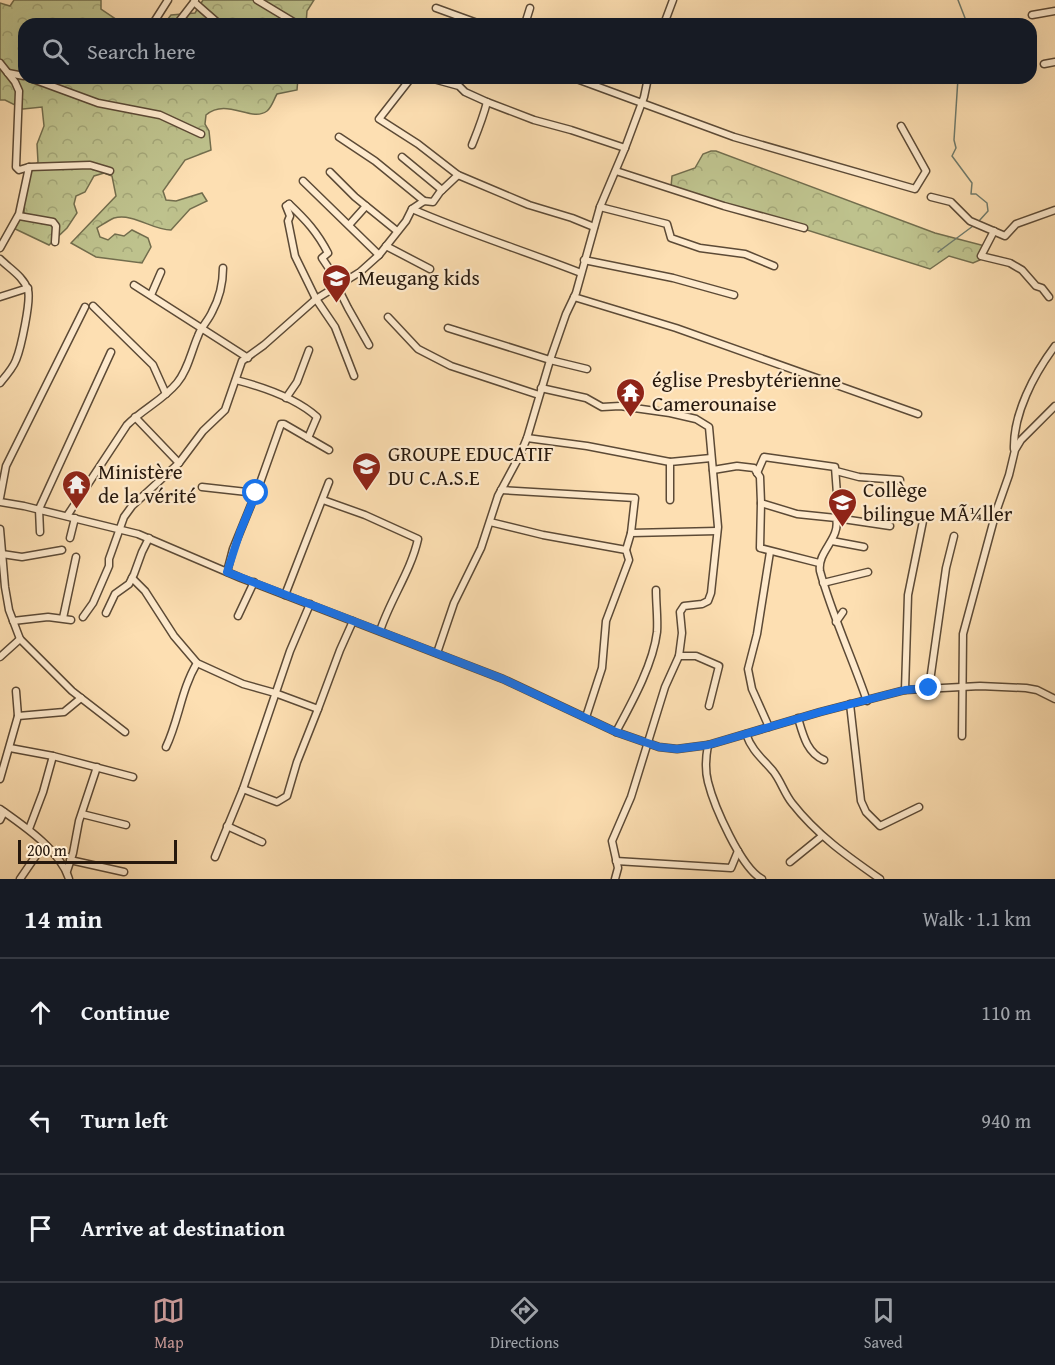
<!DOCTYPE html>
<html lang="en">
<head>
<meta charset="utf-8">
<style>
  :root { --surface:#171b24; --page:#20242c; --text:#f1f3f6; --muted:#9ea1a6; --line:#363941; --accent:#c59692 }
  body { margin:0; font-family:"Gentium Book Plus",serif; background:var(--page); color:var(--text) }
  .scale { position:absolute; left:18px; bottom:15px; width:159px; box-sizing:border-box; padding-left:6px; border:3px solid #26180d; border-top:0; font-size:16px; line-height:21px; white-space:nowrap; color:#26180d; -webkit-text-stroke:4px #feeacd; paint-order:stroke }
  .stop { position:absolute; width:18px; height:18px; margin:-14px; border:4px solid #1a73e8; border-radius:50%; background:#fff }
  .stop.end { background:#1a73e8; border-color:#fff; box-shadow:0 2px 6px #0008 }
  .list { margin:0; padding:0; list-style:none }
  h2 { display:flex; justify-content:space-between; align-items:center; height:78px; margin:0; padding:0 24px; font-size:26px }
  h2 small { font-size:20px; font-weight:400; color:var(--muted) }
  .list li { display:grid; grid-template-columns:39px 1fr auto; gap:18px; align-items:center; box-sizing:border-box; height:108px; padding:0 24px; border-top:2px solid var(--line) }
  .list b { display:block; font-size:22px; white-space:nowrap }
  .list em { font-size:20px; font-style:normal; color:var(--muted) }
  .icon { flex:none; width:33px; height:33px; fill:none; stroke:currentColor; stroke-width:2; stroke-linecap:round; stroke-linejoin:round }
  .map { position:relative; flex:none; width:1055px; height:879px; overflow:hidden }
  .search { position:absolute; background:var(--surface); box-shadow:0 6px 24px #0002; left:18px; right:18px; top:18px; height:66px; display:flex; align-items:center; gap:15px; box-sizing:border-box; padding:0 21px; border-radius:18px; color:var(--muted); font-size:22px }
  .sheet { height:402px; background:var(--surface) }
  nav { display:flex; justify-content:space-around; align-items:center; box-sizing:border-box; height:84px; border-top:2px solid var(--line); background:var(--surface); font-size:16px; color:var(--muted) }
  nav a { display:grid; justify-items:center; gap:3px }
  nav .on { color:var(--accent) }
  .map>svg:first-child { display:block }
</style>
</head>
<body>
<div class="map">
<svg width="1055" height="879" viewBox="0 0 1055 879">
  <defs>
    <pattern id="forest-crowns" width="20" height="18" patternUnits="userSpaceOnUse" patternTransform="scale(1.5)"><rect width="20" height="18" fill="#bec28d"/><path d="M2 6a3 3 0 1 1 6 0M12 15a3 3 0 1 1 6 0" fill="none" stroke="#a3a678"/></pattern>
  </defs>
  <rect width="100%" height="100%" fill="#fddfb2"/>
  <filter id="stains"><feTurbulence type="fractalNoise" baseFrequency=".00333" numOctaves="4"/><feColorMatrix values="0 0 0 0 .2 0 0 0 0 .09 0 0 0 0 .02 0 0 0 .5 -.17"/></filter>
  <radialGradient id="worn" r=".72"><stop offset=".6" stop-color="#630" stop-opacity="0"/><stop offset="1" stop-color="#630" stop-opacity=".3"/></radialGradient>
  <g fill="url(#forest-crowns)" stroke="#726d4d" stroke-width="1.5">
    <path d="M 14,0 L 101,0 L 101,9 L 117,20 L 117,24 L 24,24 L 24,78 L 298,78 L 297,90 L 277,94 C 274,99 272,107 267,111 C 251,123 227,97 206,115 L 205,124 L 209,131 L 211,150 L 185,160 L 163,191 L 166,200 L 176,201 L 202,193 L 207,201 L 190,209 L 171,230 C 152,230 134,213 114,218 C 109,220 102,225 97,228 L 100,237 L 108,240 L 115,234 L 124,236 L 132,230 L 148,238 L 151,247 L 142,263 L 96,257 L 71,243 L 116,196 L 112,176 L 104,173 L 94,176 L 85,192 L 76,196 L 74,204 L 77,213 L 67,228 L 49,245 L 9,226 L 24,213 L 25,177 L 38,162 L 37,144 L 44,126 L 42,107 L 23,109 L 5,100 L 0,100 L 0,3 L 10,6 Z"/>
    <path d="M 203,0 L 314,0 L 307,11 L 306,24 L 164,24 L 171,15 L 195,13 Z"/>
    <path d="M 711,151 L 716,151 L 935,233 L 985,246 L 980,260 L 973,263 L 949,256 L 930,269 L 671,187 L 672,176 L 695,168 L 703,154 Z"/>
  </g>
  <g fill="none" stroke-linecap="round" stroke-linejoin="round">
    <g stroke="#6f7b6d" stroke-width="1.5">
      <path d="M 958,0 L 965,18 L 964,24"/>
      <path d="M 958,78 L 954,140 L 956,148 L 952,156 L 972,183 L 971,194 L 976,194 L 987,203 L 988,211 L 979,221"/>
      <path d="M 938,252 L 973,226"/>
    </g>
    <defs>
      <g id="minor">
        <path d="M 195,0 L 194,2 L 219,24"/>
        <path d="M 257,0 L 297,24"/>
        <path d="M 436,8 L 480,24"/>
        <path d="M 1032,15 L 1055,11"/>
        <path d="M 154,22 L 168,0"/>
        <path d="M 177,24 L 194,2"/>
        <path d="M 525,24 L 530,8"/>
        <path d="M 664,24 L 673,0"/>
        <path d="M 0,63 L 15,82 L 19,91 L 16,167 L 19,170 L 29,167 L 19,214 L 0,248"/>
        <path d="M 1044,64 L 1055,62"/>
        <path d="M 8,73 L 24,76"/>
        <path d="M 30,78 L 98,103 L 160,115 L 201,134"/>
        <path d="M 411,78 L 379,119 L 418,144 L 458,175 L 529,205 L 572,218 L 594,227"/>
        <path d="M 430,78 L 459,86 L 465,92 L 487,102 L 534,120 L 571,130 L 625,148"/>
        <path d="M 574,78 L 734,137 L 915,189 L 926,171 L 901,126"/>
        <path d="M 339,137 L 375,161 L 424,201"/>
        <path d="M 472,145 C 478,130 483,118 487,102"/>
        <path d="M 402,157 L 442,190"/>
        <path d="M 29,167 L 90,165 L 110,171"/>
        <path d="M 616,171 L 724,206 L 804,228"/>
        <path d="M 330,172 L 355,197 L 397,231"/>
        <path d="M 303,181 L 379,255"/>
        <path d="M 931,197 L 951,202 L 970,221 L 1005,236 L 1016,224 L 1055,210"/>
        <path d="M 289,204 L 286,206 L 290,216 L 288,221 L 295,256 L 316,299 L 335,327 L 354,376"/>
        <path d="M 289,204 C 306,220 317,232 328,253 L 322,258 L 340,285 L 340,292 L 348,308 L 369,345"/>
        <path d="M 600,207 L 667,224 L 671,238 L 700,248 L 745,254 L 774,266"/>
        <path d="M 412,209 C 467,233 525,251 581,273"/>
        <path d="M 19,216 L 53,222 L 56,226 L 55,242"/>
        <path d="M 349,225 L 366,206"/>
        <path d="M 994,231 L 981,256 L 1010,263 L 1022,270 L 1036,286 L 1042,288 L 1049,297"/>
        <path d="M 386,246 L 430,269"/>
        <path d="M 0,259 C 10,269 23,276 28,290 C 31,301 21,348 16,360 C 13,368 6,376 0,383"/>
        <path d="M 584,260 L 673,278 L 734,295"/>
        <path d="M 134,285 L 248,358"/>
        <path d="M 151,295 L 161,272"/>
        <path d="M 0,297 L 28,288"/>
        <path d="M 574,297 L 676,328 L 918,414"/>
        <path d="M 93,306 L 153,365 L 166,394"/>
        <path d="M 388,317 L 418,349 L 451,366 L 539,395"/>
        <path d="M 448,328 L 550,360 L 587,369"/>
        <path d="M 236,380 C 263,387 296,398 317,417 L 308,438"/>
        <path d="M 541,388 L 586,398 L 602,407 L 620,406 L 670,413 L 696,419 L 709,427 L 718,527 L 711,593 L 708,601 L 702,604 L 684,606 L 680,612 L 682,633 L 679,656 L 665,687 L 631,797 L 612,841 L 618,868 L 615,879"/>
        <path d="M 286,398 L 297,382 L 309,350"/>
        <path d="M 135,417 L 179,463"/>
        <path d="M 527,438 L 587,446 L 670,462"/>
        <path d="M 1014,449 C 1013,414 1034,374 1055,346"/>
        <path d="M 713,470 L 737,466 L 754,468 L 760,477 L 761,503 L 797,514 L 836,518 C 841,539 817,551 820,571 C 832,615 852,657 867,701"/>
        <path d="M 836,471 L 859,477 L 900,480"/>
        <path d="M 757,473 L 764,457 L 835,467 L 837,494 L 836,518 L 890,526"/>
        <path d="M 202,487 L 256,493"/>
        <path d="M 501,490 L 635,498 L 631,533"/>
        <path d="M 0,498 L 6,466 L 85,307"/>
        <path d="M 323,500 L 365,515 L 418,539 C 411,571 390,600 380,631"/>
        <path d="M 670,500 L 670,462 L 711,458"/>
        <path d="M 0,502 L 24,506 L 138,534 L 241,578 L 503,679 L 616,732 L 659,747 L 677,749 L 708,745 L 820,712 L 905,690 L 980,686 L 1026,688 L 1037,690 L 1055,699"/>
        <path d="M 761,503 L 760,548 L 819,563"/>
        <path d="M 67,516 L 127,425 C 143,409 163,400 177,383 C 188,370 191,352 198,336 C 201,327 208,321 212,312 C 219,299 223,282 223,268"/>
        <path d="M 490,522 L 543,535 L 626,550 L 629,560 L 606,621 L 602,668 L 586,717"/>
        <path d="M 0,529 L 5,587 L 9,610 L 20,639 L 72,691 L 125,732"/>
        <path d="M 40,532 L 39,509 L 111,352"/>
        <path d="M 70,538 L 75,518"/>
        <path d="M 832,541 L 864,547"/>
        <path d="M 626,550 L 631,533 L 717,531"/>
        <path d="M 2,554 L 22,557 L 62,550"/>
        <path d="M 227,572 L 233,549 L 260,483 L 281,424 L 284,424 L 329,450"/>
        <path d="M 132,578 L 145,591 L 174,636 L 197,663 L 243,684 L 275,693 L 318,709 L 297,762 L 287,796 L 277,802 L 243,789"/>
        <path d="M 823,583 L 868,572"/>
        <path d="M 285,595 L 329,482"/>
        <path d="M 106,613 L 115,594 L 129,584 L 134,574 L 142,552 L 149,538"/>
        <path d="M 238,616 L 254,582"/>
        <path d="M 83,617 L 93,603 L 109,566 L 109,559 L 124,517 L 132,506 L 179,463 L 203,431 L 225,410 L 242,361 L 264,345 L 316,299 L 360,272 L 379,255 L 406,221 L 412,209 L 424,201 L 433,202 L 440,192 L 458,175"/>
        <path d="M 63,618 L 76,557"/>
        <path d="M 13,621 L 48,617 L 71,620"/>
        <path d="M 836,622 L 843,612"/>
        <path d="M 437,653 L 454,603 L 481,548 L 498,496 L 520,455 L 527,438 L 551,357 L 566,314 L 576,293 L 600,207 L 625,148 L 644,97 L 648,78"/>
        <path d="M 679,656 L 696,656 L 719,666 L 709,706"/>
        <path d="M 0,657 L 20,639"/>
        <path d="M 929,688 L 946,568 L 954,536"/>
        <path d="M 905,690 L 908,595 L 923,521"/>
        <path d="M 16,691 L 18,716"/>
        <path d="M 850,704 L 861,801 L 866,812 L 880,826 L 919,807"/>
        <path d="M 318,709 L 340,650 L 353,621"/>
        <path d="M 798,718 C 803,735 807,753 824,760"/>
        <path d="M 769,727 L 752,689 L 748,669 L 757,634 L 770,552"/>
        <path d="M 616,732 C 631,704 653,665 657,632 C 658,619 656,604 656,590"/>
        <path d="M 746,734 C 752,751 762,758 773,771 C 781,781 784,793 792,803 C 817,835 847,856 880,879"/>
        <path d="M 962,736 L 963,634 L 996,512 L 1009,475 L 1015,450 L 1021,440 L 1055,406"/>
        <path d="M 708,745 C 706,756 705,771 708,782 C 714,806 741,868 762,879"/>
        <path d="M 166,747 C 179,720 181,690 197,663"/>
        <path d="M 10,748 L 53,756 L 133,777"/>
        <path d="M 0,779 L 18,716 L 64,712 L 81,698"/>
        <path d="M 0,809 C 24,826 60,850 69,879"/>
        <path d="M 82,814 L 126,825"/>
        <path d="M 0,820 L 4,812"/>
        <path d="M 227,826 L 262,842"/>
        <path d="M 29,829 L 43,792 L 53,756"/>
        <path d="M 215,857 L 243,789 L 290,651 L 310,604"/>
        <path d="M 70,860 L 124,872"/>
        <path d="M 616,861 L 731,868 L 738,851"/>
        <path d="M 790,862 L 822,836"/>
        <path d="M 67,871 L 73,853 L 79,821 L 97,767"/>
        <path d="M 20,879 L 44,844"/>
      </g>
    </defs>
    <use href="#minor" stroke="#5c4a36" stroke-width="9"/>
    <use href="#minor" stroke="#feeacd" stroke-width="6"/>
  </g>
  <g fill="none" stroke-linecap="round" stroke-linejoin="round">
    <path stroke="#1a73e8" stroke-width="8" d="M 256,493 L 240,532 L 227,572 L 503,679 L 616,732 L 659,747 L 677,749 L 708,745 L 820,712 L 905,690 L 929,688"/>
  </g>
  <defs>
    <symbol id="school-pin" viewBox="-11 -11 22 30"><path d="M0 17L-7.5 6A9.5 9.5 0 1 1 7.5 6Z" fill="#8f2418" stroke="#feeacd"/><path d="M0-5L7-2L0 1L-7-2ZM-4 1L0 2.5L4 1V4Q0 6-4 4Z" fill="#fff"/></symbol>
    <symbol id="temple-pin" viewBox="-11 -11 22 30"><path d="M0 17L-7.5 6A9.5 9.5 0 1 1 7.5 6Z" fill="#8f2418" stroke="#feeacd"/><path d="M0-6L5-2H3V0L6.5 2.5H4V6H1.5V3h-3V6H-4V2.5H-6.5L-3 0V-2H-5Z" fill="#fff"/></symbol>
  </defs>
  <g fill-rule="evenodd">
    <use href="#school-pin" x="320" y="262" width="33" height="45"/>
    <use href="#temple-pin" x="614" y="376" width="33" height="45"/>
    <use href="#school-pin" x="350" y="450" width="33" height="45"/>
    <use href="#temple-pin" x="60" y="468" width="33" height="45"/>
    <use href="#school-pin" x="826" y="486" width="33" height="45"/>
  </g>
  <g text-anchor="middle" stroke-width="4.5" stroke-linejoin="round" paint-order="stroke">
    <g font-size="21" fill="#26180d" stroke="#feeacd" text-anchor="start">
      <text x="358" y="285">Meugang kids</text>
      <text x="652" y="387">église Presbytérienne<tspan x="652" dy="24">Camerounaise</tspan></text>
      <text x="388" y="461">GROUPE EDUCATIF<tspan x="388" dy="24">DU C.A.S.E</tspan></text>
      <text x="98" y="479">Ministère<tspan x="98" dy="24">de la vérité</tspan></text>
      <text x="863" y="497">Collège<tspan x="863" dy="24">bilingue MÃ¼ller</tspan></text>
    </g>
  </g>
  <rect width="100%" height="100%" filter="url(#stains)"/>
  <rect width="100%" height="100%" fill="url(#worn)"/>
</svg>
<div class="scale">200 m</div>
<div class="stop" style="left:256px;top:493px"></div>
<div class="stop end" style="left:929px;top:688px"></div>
<div class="search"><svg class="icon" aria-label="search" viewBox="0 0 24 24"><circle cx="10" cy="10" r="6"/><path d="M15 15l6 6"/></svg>Search here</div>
</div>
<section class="sheet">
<h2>14 min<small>Walk · 1.1 km</small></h2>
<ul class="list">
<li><svg class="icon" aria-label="ahead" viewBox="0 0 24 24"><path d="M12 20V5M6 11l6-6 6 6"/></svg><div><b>Continue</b></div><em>110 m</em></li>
<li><svg class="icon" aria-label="left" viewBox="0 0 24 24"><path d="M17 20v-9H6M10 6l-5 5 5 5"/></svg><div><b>Turn left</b></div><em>940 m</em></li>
<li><svg class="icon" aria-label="arrive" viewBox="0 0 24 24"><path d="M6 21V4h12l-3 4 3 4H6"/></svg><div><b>Arrive at destination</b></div></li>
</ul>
</section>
<nav>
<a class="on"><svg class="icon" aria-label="map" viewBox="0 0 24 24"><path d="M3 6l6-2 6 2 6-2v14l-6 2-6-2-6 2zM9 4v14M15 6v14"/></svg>Map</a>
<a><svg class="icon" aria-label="directions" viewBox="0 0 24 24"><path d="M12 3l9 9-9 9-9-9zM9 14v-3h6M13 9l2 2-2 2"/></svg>Directions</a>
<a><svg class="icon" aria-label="saved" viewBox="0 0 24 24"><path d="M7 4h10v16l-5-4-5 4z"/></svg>Saved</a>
</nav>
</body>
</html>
